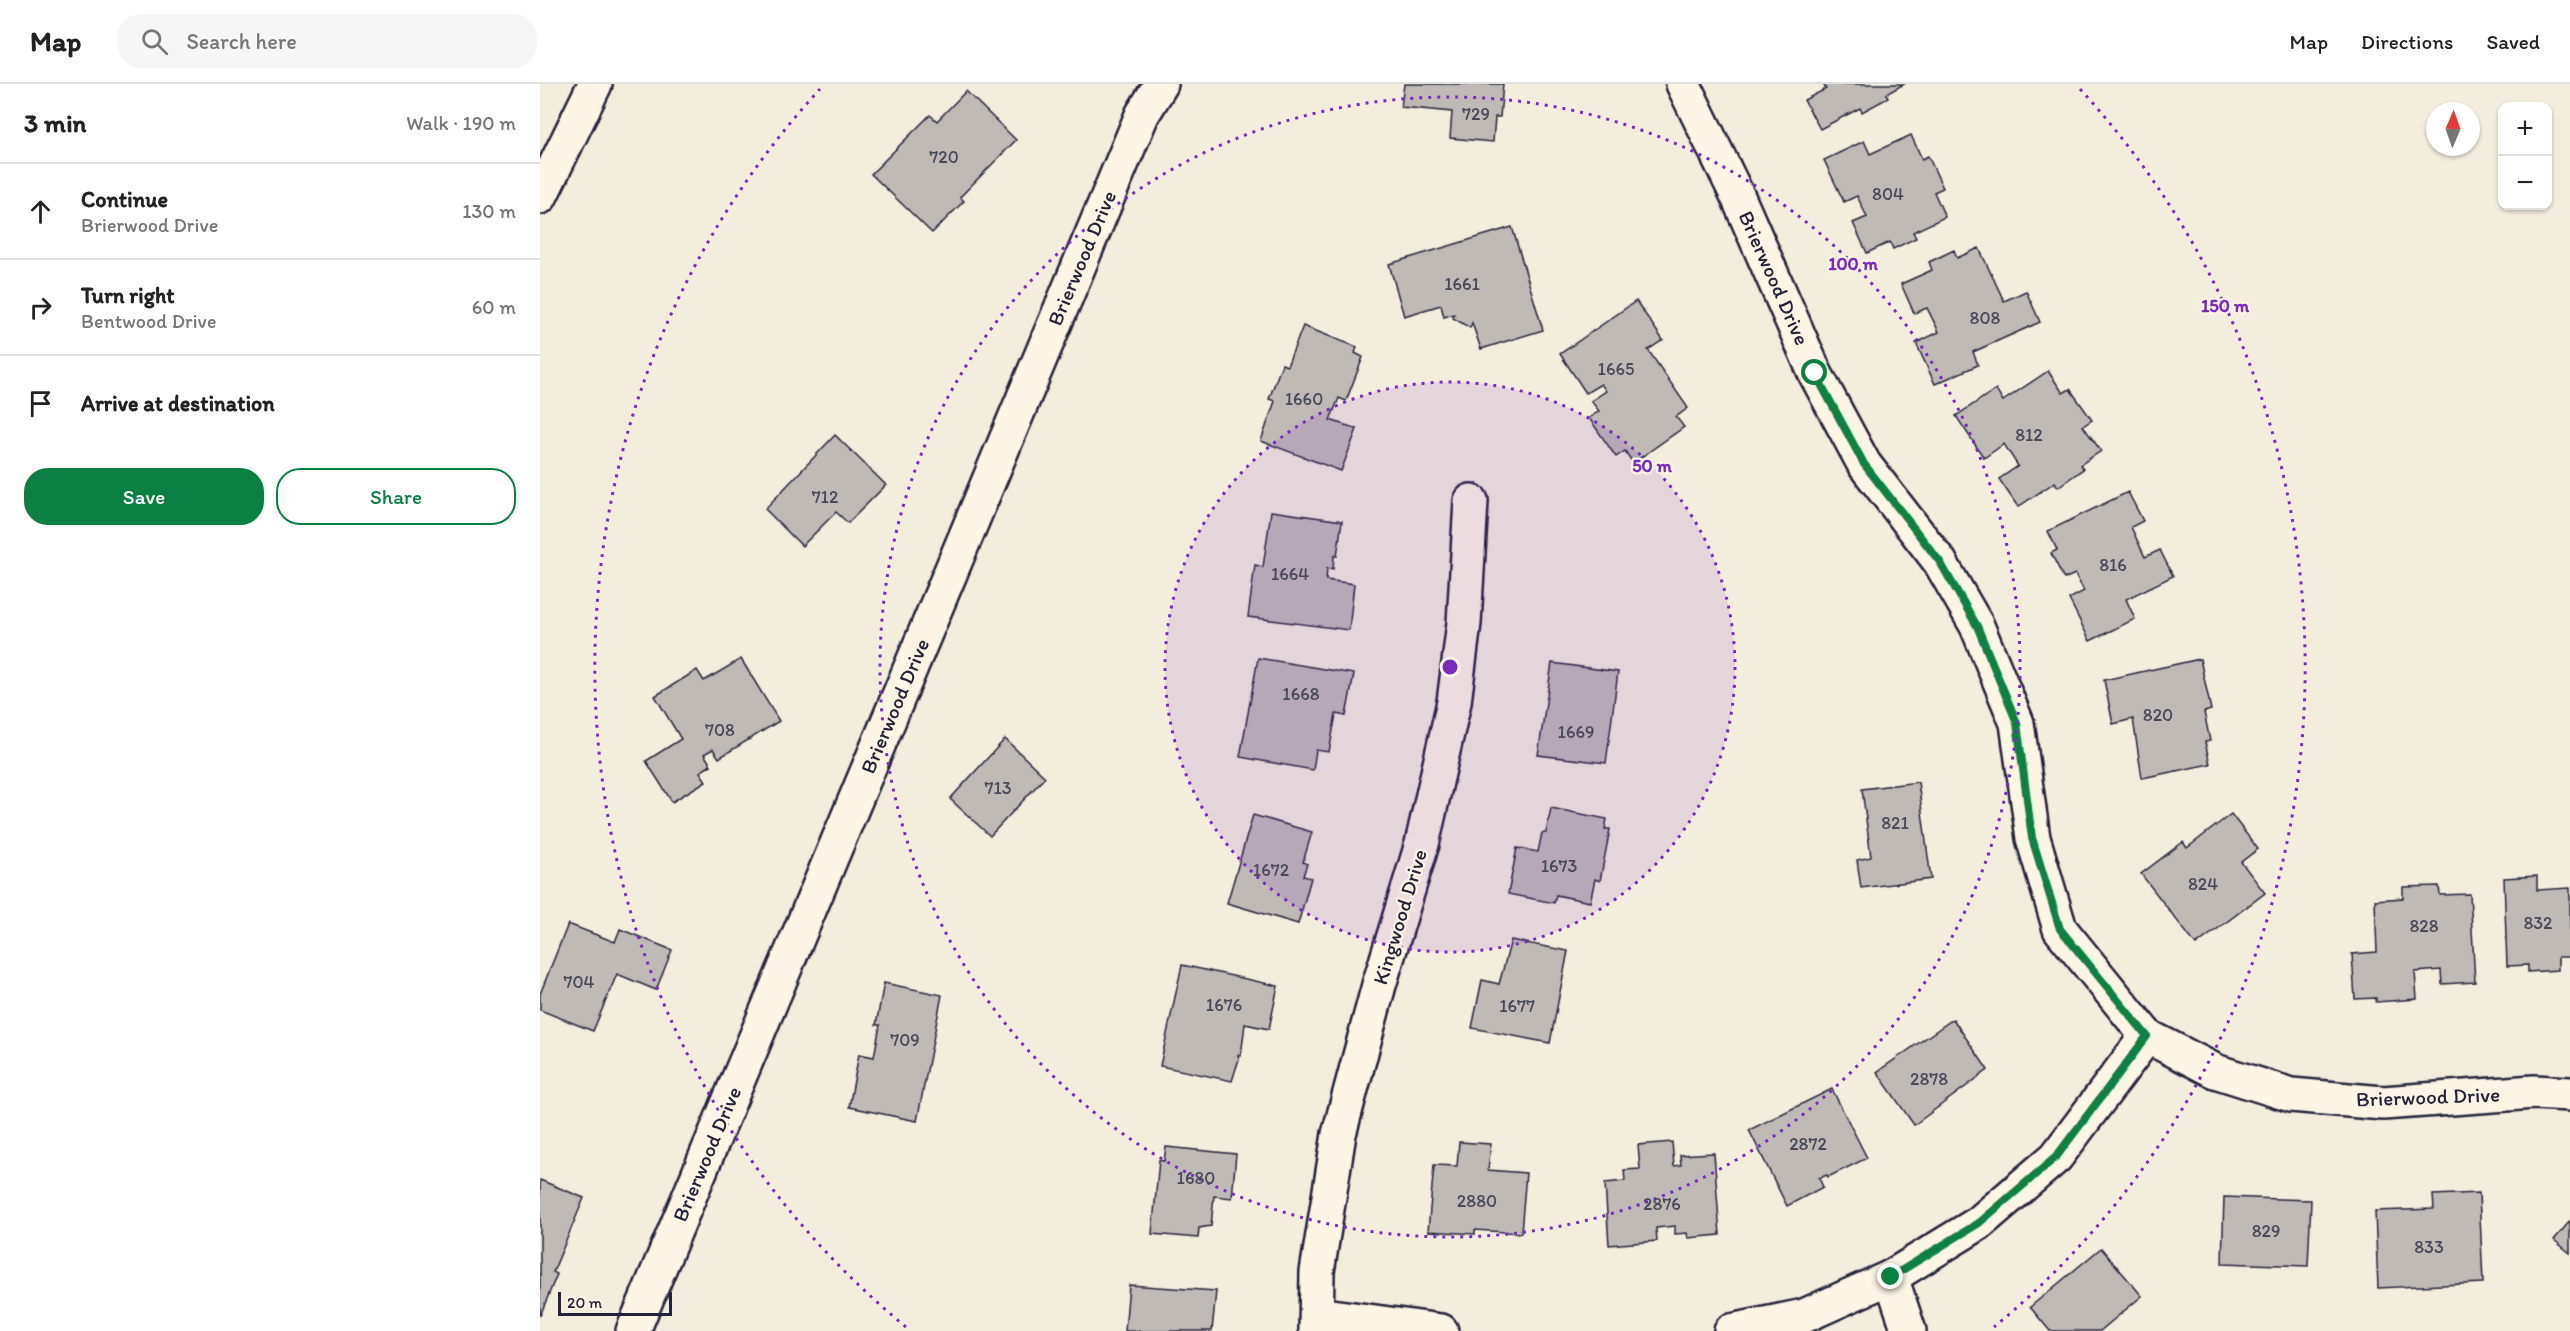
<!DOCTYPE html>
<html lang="en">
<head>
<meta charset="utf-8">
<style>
  :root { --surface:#fff; --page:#f6f6f6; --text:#222; --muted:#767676; --line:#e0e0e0; --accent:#0b8043 }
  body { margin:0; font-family:Itim,sans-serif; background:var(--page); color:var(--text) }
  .controls { position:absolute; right:18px; top:18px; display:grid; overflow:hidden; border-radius:12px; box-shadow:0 2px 4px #0004 }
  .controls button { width:54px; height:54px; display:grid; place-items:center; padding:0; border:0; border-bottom:2px solid var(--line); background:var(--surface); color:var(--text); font:30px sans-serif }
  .compass { position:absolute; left:1886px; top:18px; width:54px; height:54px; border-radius:50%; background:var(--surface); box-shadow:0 2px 4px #0004; rotate:2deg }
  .scale { position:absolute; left:18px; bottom:15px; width:114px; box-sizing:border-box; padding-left:6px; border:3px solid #22223b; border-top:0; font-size:16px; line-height:21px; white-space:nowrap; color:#22223b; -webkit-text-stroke:4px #fcf5e5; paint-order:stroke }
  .stop { position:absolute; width:18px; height:18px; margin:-14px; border:4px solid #0b8043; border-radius:50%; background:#fff }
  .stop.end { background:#0b8043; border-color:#fff; box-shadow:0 2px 6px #0008 }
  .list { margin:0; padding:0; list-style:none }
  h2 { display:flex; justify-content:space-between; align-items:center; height:78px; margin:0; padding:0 24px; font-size:26px }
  h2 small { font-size:20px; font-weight:400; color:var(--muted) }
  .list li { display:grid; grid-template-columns:39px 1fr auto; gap:18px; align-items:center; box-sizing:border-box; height:96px; padding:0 24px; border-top:2px solid var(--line) }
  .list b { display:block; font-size:22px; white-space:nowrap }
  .list p { margin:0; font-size:20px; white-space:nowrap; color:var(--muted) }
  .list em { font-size:20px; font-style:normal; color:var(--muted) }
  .actions { display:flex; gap:12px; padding:18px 24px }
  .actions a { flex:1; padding:14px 0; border:2px solid var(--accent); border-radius:24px; text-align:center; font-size:21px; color:var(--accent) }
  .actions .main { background:var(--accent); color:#fff }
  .icon { flex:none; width:33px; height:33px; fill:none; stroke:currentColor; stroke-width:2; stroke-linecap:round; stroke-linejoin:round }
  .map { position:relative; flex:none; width:2030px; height:1247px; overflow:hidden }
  header { display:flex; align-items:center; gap:36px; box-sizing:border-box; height:84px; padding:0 30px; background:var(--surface); border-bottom:2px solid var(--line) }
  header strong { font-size:28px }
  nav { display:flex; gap:33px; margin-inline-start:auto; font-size:21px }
  .search { width:420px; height:54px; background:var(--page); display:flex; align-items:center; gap:15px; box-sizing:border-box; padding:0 21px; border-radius:24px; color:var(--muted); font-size:22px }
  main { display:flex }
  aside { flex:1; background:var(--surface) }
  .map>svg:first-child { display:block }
</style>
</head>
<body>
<header>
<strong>Map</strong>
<div class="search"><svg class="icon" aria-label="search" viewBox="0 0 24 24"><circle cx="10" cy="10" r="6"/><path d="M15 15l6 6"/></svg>Search here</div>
<nav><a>Map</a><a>Directions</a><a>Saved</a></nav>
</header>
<main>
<aside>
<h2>3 min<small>Walk · 190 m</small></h2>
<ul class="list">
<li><svg class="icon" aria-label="ahead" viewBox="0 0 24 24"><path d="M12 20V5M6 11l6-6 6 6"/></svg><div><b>Continue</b><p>Brierwood Drive</p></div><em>130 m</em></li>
<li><svg class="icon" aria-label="right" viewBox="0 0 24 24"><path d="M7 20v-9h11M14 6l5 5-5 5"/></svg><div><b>Turn right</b><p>Bentwood Drive</p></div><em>60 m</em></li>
<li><svg class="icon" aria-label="arrive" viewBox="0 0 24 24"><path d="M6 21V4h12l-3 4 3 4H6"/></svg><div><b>Arrive at destination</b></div></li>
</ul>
<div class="actions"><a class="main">Save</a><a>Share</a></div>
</aside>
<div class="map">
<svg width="2030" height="1247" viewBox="0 0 2030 1247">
  <rect width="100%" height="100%" fill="#f3edde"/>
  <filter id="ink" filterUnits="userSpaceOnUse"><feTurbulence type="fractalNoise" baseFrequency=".0167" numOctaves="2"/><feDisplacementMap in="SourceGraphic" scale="12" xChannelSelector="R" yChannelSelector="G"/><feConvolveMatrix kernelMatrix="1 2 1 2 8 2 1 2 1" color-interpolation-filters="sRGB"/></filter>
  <g filter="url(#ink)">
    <g fill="#bfbab6" stroke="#22223b" stroke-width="1.5">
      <path d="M 864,0 L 963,0 L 960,33 L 955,33 L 953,58 L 910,54 L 912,28 L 861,23 Z"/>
      <path d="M 1283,0 L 1364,0 L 1346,10 L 1348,14 L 1322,28 L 1320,24 L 1280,45 L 1264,16 L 1286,5 Z"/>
      <path d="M 426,7 L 476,56 L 420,113 L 424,117 L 392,149 L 331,90 L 390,31 L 397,37 Z"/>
      <path d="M 1371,51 L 1382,75 L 1388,72 L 1403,104 L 1394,108 L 1405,133 L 1373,148 L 1376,154 L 1353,165 L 1350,158 L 1327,169 L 1313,139 L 1327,133 L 1317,112 L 1304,118 L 1284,76 L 1324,57 L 1330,70 Z"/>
      <path d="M 972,143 L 1003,246 L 941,265 L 932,239 L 930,244 L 913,234 L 914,230 L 904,233 L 901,221 L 864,232 L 849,180 Z"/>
      <path d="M 1439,164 L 1464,217 L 1486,207 L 1500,238 L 1433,268 L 1438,281 L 1395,300 L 1376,259 L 1399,248 L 1387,224 L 1374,229 L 1361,200 L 1392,186 L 1389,178 L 1414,166 L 1417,174 Z"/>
      <path d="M 1096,217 L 1123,256 L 1108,266 L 1148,324 L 1136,333 L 1144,343 L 1093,379 L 1085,367 L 1076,373 L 1049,334 L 1059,327 L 1051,317 L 1066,307 L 1061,300 L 1046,309 L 1020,270 Z"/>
      <path d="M 763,242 L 817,263 L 815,269 L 823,273 L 806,317 L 799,314 L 790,336 L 817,345 L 801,387 L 721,357 L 735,317 L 729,315 L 742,280 L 747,282 Z"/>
      <path d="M 1508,287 L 1523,309 L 1530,305 L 1552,336 L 1543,342 L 1561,367 L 1540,381 L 1543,385 L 1518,403 L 1515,398 L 1478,423 L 1459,395 L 1478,382 L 1464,360 L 1444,374 L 1416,332 L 1456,305 L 1463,317 Z"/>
      <path d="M 295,351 L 346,401 L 308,439 L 296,428 L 262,462 L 225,425 Z"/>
      <path d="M 1588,408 L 1603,437 L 1591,443 L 1605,473 L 1620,466 L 1633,492 L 1586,515 L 1595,535 L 1550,557 L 1529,515 L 1544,507 L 1535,490 L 1524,495 L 1511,469 L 1517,466 L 1508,447 Z"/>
      <path d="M 731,427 L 802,437 L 797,472 L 794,472 L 793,485 L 787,484 L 786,496 L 814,500 L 809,546 L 708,533 L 715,481 L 723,483 Z"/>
      <path d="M 718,574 L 814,590 L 806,632 L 796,630 L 789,668 L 776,666 L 773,686 L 700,673 Z"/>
      <path d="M 201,575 L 239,637 L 179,674 L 173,665 L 164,670 L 171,681 L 160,688 L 166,697 L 132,718 L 106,677 L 141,655 L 115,612 L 157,586 L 164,597 Z"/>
      <path d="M 1660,575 L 1671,626 L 1664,628 L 1670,657 L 1665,658 L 1670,680 L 1602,694 L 1593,635 L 1573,640 L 1564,596 Z"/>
      <path d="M 1012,579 L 1078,588 L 1066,679 L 998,671 Z"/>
      <path d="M 465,655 L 505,693 L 450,752 L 410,715 Z"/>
      <path d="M 1378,698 L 1391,795 L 1321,804 L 1317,776 L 1331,773 L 1322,705 Z"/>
      <path d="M 1011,724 L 1067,735 L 1065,745 L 1070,745 L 1060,797 L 1055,795 L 1050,818 L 1016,811 L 1014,819 L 968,810 L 977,764 L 998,768 L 1002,749 L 1006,749 Z"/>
      <path d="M 1691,730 L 1718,765 L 1701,778 L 1725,809 L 1656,861 L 1601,790 L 1643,758 L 1647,764 Z"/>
      <path d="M 713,731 L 772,748 L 763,778 L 767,780 L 763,792 L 771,794 L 758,840 L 687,819 Z"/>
      <path d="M 1997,792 L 1997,806 L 2030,804 L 2030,873 L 2018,873 L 2018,886 L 1988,888 L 1988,881 L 1967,882 L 1964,794 Z"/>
      <path d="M 1899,802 L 1900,811 L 1930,810 L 1935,898 L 1902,900 L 1901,886 L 1875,888 L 1877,915 L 1836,918 L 1836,914 L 1815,915 L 1812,870 L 1837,868 L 1835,816 L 1863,814 L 1863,803 Z"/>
      <path d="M 28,840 L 75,858 L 80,845 L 132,866 L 116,906 L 77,890 L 53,947 L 0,926 L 0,910 Z"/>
      <path d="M 971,856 L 1028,867 L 1010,959 L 932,944 L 942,896 L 959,900 Z"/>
      <path d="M 642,881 L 738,902 L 729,945 L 705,940 L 701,972 L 698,971 L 699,975 L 692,997 L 620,982 Z"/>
      <path d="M 344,899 L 402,911 L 377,1037 L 309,1023 L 319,970 L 334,973 L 340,941 L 336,941 Z"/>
      <path d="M 1413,935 L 1448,986 L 1374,1041 L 1337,988 Z"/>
      <path d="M 1292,1005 L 1327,1074 L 1288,1093 L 1287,1091 L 1279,1094 L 1283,1103 L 1247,1122 L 1209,1046 Z"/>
      <path d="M 919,1058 L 951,1060 L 948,1086 L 986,1089 L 981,1149 L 935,1146 L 935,1150 L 888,1147 L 894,1081 L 917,1082 Z"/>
      <path d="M 1132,1058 L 1134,1082 L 1141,1081 L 1140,1071 L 1174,1069 L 1180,1151 L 1148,1154 L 1147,1149 L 1135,1150 L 1135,1142 L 1116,1144 L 1117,1157 L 1069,1161 L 1065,1099 L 1085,1097 L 1084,1086 L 1100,1085 L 1098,1061 Z"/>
      <path d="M 626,1063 L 696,1070 L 692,1114 L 674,1112 L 671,1142 L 659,1144 L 658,1154 L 612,1150 L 619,1076 L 624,1077 Z"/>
      <path d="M 0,1096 L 44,1114 L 13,1188 L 17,1190 L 0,1232 Z"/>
      <path d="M 1939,1109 L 1943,1199 L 1838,1204 L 1835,1127 L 1894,1125 L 1893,1111 Z"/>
      <path d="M 1684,1113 L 1771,1116 L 1768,1182 L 1682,1179 Z"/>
      <path d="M 2030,1137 L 2030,1169 L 2014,1156 Z"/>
      <path d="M 1561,1164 L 1602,1212 L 1560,1247 L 1510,1247 L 1490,1223 Z"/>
      <path d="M 589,1201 L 676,1207 L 672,1247 L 585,1247 Z"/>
    </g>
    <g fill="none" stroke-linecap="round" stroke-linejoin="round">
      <defs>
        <g id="minor">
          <path d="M 1143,0 L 1198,113 L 1275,289 L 1324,380 L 1400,478 L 1437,542 L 1477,639 L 1493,754 L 1520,845 L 1607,952 L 1675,987 L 1751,1011 L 1843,1019 L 1994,1008 L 2030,1010"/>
          <path d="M 0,113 L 55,0"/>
          <path d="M 1351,1193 L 1369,1247"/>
          <path d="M 777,1230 L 901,1247"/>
          <path d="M 93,1247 L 602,31 L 621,0"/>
          <path d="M 776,1247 L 777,1188 L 799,1050 L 839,901 L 882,760 L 914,618 L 924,539 L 931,417"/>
          <path d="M 1191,1247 L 1264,1232 L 1351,1193 L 1439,1139 L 1516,1073 L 1607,952"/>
        </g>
      </defs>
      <use href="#minor" stroke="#22223b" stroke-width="38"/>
      <use href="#minor" stroke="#fcf5e5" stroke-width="33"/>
    </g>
  </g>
  <g fill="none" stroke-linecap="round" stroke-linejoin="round" filter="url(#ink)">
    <path stroke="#0b8043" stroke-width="8" d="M 1275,289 L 1324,380 L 1400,478 L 1437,542 L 1477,639 L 1492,754 L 1520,845 L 1607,952 L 1516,1073 L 1439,1139 L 1351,1193"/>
  </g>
  <circle cx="910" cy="583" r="285" fill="#7b2cbf" fill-opacity=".12"/>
  <g fill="none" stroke="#7b2cbf" stroke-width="3" stroke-dasharray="3 6">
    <circle cx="910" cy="583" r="285"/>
    <circle cx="910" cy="583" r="570"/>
    <path d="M366 1243A855 855 0 0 1 280 5M1540 5A855 855 0 0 1 1454 1243"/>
  </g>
  <g text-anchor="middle" stroke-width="4.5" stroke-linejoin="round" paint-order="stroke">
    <g font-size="18" fill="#49485a">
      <text x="936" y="36">729</text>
      <text x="404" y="79">720</text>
      <text x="1348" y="116">804</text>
      <text x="922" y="206">1661</text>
      <text x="1445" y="240">808</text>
      <text x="1076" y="291">1665</text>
      <text x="764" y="321">1660</text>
      <text x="1489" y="357">812</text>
      <text x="285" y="419">712</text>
      <text x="1573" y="487">816</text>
      <text x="750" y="496">1664</text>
      <text x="761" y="616">1668</text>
      <text x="1618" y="637">820</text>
      <text x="180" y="652">708</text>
      <text x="1036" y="654">1669</text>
      <text x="458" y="710">713</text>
      <text x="1355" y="745">821</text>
      <text x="1019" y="788">1673</text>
      <text x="731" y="792">1672</text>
      <text x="1663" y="806">824</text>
      <text x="1998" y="845">832</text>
      <text x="1884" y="848">828</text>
      <text x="39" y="904">704</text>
      <text x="684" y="927">1676</text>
      <text x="977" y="928">1677</text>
      <text x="365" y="962">709</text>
      <text x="1389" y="1001">2878</text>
      <text x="1268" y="1066">2872</text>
      <text x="656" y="1100">1680</text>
      <text x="937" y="1123">2880</text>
      <text x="1122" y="1126">2876</text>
      <text x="1726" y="1153">829</text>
      <text x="1889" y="1169">833</text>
    </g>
    <g font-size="21" fill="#22223b" stroke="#fcf5e5">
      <text transform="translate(542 174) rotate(-67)" y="7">Brierwood Drive</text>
      <text transform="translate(1234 194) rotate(66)" y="7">Brierwood Drive</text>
      <text transform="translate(355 622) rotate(-67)" y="7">Brierwood Drive</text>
      <text transform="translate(860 833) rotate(-73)" y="7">Kingwood Drive</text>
      <text transform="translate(1888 1013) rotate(-2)" y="7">Brierwood Drive</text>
      <text transform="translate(167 1070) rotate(-67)" y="7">Brierwood Drive</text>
    </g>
  </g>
  <circle cx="910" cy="583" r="9" fill="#7b2cbf" stroke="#fcf5e5" stroke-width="3"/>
  <g font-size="18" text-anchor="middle" font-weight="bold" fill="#7b2cbf" stroke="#fcf5e5" stroke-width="4.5" stroke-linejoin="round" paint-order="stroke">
    <text x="1313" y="186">100 m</text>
    <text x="1685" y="228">150 m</text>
    <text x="1112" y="388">50 m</text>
  </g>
</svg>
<div class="controls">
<button>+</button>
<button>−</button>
</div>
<svg class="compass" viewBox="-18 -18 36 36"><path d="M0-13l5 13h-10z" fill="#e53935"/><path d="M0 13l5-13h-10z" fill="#767676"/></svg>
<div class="scale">20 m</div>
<div class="stop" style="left:1275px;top:289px"></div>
<div class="stop end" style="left:1351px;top:1193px"></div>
</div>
</main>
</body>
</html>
